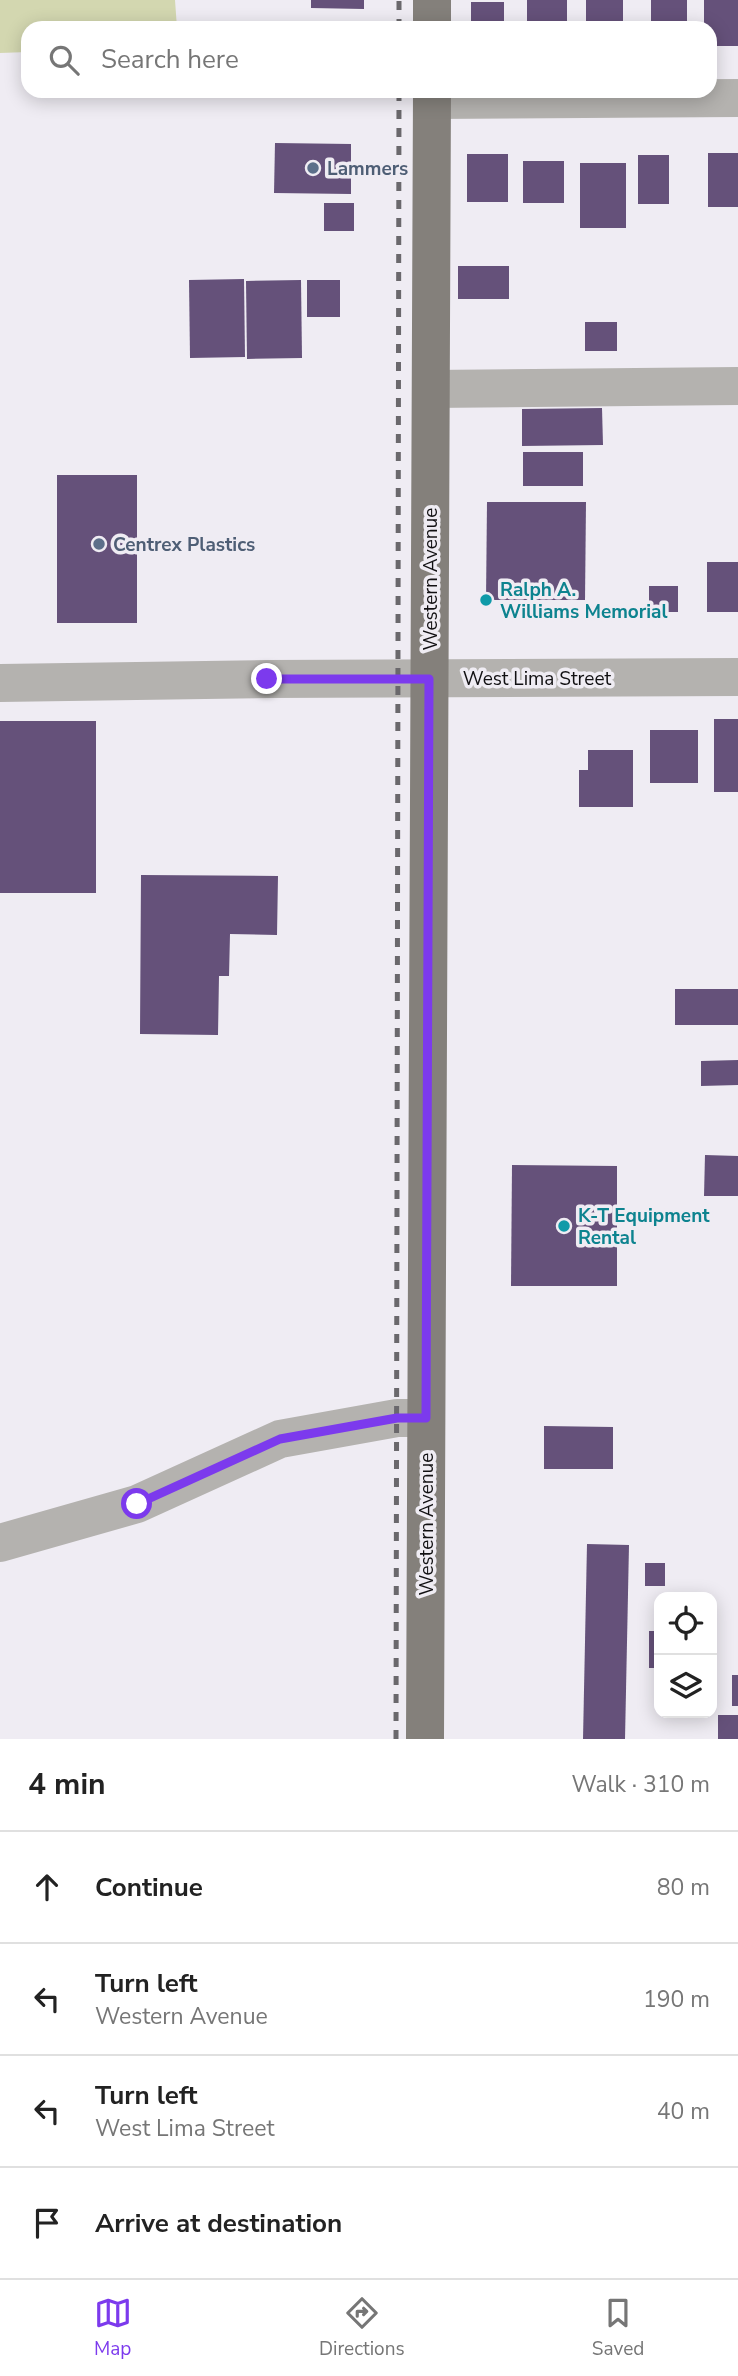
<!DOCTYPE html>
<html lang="en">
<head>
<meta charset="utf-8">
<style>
  :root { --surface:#fff; --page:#f6f6f6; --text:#222; --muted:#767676; --line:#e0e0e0; --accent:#7c3aed }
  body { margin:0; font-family:"Nunito Sans",sans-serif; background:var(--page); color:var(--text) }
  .controls { position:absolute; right:21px; bottom:21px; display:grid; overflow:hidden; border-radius:14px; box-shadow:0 4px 18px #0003 }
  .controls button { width:63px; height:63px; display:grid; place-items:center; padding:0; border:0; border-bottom:2px solid var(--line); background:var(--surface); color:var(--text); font:35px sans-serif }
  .stop { position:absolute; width:21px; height:21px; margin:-16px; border:5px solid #7c3aed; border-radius:50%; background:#fff }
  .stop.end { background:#7c3aed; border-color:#fff; box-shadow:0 2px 7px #0008 }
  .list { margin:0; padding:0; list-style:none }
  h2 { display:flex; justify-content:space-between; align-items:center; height:91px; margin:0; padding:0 28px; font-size:30px }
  h2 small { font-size:23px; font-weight:400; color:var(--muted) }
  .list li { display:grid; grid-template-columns:46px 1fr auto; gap:21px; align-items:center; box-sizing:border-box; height:112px; padding:0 28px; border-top:2px solid var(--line) }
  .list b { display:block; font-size:26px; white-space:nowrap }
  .list p { margin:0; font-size:23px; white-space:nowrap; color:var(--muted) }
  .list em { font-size:23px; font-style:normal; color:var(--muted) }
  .icon { flex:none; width:38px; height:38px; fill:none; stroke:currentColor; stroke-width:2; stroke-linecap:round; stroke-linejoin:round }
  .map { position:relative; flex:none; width:738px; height:1739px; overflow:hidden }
  .search { position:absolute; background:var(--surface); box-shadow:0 4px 18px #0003; left:21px; right:21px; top:21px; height:77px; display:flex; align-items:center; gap:18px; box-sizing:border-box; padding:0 24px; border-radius:21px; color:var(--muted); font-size:26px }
  .sheet { height:539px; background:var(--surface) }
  nav { display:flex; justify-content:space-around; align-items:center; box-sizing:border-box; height:98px; border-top:2px solid var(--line); background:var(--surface); font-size:19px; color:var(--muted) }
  nav a { display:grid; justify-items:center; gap:4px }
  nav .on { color:var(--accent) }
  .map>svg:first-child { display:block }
</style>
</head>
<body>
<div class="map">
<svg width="738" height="1739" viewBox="0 0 738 1739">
  <rect width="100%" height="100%" fill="#efecf3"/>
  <path fill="#d3d7b0" d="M 0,0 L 175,0 L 177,28 L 28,28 L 28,52 L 0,53 Z"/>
  <g fill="#65517a">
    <path d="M 311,0 L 364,0 L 364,9 L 311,8 Z"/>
    <rect x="527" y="0" width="40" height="28"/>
    <rect x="586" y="0" width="37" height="28"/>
    <rect x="651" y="0" width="36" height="28"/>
    <path d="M 704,0 L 738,0 L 738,46 L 710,46 L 710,28 L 704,28 Z"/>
    <rect x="471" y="2" width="33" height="26"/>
    <path d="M 275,143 L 351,144 L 351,194 L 274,193 Z"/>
    <rect x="708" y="153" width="30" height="54"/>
    <rect x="467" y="154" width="41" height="48"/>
    <rect x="638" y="155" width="31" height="49"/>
    <rect x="523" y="161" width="41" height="42"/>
    <rect x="580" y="163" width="46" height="65"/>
    <rect x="324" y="203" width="30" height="28"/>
    <rect x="458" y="266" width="51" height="33"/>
    <path d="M 244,279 L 245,357 L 190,358 L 189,280 Z"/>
    <path d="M 301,280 L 302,358 L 247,359 L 246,281 Z"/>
    <rect x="307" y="280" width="33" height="37"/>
    <rect x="585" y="322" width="32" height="29"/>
    <path d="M 602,408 L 603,445 L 522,446 L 522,409 Z"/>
    <rect x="523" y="452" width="60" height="34"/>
    <rect x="57" y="475" width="80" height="148"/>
    <path d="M 487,502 L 586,502 L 585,600 L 486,600 Z"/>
    <rect x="707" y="562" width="31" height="50"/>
    <rect x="649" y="586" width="29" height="26"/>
    <rect x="714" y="719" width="24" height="73"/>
    <rect x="0" y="721" width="96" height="172"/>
    <rect x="650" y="730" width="48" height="53"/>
    <path d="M 588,750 L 633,750 L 633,807 L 579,807 L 579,770 L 588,770 Z"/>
    <path d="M 141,875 L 278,876 L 277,935 L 230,934 L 229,976 L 219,976 L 218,1035 L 140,1034 Z"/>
    <rect x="675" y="989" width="63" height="36"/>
    <path d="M 738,1060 L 738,1085 L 701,1086 L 701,1061 Z"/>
    <path d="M 705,1155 L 738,1156 L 738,1196 L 704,1196 Z"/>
    <path d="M 512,1165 L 617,1166 L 617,1286 L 511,1286 Z"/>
    <path d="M 544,1426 L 613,1427 L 613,1469 L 544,1469 Z"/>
    <path d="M 587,1544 L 629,1545 L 625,1739 L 583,1739 Z"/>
    <rect x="645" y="1563" width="20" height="23"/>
    <rect x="649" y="1631" width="10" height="37"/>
    <rect x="732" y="1675" width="6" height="31"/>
    <rect x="718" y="1715" width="20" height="24"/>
  </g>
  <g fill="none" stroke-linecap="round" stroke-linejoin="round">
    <g stroke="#b4b2af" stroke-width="38">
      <path d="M 432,100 L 738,98"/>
      <path d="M 431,389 L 738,386"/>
      <path d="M 0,683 L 267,679 L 738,677"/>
      <path d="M 0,1543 L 137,1504 L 280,1439 L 397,1418 L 426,1418"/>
    </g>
    <g stroke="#84807b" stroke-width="38">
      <path d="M 432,28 L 432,0"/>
      <path d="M 425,1739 L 432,91"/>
    </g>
    <g stroke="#6a686c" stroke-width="5" stroke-dasharray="9 9" stroke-linecap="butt">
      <path d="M 399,28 L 399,0"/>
      <path d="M 396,1739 L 399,91"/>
    </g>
  </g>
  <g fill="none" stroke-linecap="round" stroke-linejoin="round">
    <path stroke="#7c3aed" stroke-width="9" d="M 137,1504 L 280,1439 L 397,1418 L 426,1418 L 429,679 L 267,679"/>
  </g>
  <g fill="#5c6f8a" stroke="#efecf3" stroke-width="2.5">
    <circle cx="313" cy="168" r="7"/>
    <circle cx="99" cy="544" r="7"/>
  </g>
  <g fill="#0f9aa8" stroke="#efecf3" stroke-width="2.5">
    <circle cx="486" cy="600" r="7"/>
    <circle cx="564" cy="1226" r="7"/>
  </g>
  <g text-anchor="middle" stroke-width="7" stroke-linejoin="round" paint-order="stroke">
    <g font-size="19" font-weight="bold" fill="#4e5e75" stroke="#efecf3" text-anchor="start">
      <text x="327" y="175">Lammers</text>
      <text x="113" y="551">Centrex Plastics</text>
    </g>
    <g font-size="19" fill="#111012" stroke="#efecf3">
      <text transform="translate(430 579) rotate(-90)" y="7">Western Avenue</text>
      <text x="537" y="685">West Lima Street</text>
      <text transform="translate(426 1524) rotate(-90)" y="7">Western Avenue</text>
    </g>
    <g font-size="19" font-weight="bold" fill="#0d838f" stroke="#efecf3" text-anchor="start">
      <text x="500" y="596">Ralph A.<tspan x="500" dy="22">Williams Memorial</tspan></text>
      <text x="578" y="1222">K-T Equipment<tspan x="578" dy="22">Rental</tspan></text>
    </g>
  </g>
</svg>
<div class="controls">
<button><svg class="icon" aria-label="locate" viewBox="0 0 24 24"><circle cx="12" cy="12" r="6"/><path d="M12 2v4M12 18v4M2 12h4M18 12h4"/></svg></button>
<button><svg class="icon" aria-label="layers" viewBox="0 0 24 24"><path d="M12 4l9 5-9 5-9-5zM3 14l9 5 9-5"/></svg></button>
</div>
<div class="stop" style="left:137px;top:1504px"></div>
<div class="stop end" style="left:267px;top:679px"></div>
<div class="search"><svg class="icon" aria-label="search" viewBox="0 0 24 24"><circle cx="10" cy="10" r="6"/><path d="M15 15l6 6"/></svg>Search here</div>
</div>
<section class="sheet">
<h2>4 min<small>Walk · 310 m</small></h2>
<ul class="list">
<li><svg class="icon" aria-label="ahead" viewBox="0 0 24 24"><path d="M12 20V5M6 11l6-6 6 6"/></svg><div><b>Continue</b></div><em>80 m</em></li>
<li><svg class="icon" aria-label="left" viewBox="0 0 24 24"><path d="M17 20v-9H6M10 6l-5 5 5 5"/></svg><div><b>Turn left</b><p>Western Avenue</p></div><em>190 m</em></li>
<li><svg class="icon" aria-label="left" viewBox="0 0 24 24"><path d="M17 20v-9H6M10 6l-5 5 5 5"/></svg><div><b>Turn left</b><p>West Lima Street</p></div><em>40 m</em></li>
<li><svg class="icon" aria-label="arrive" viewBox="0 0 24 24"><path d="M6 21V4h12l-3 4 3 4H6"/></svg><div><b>Arrive at destination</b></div></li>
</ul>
</section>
<nav>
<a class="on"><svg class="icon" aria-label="map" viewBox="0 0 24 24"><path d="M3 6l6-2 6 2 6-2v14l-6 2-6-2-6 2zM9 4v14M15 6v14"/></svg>Map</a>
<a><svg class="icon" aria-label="directions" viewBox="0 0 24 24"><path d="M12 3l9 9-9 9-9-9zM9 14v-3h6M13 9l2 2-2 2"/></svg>Directions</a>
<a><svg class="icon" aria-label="saved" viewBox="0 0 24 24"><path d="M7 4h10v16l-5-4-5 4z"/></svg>Saved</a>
</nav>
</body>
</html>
